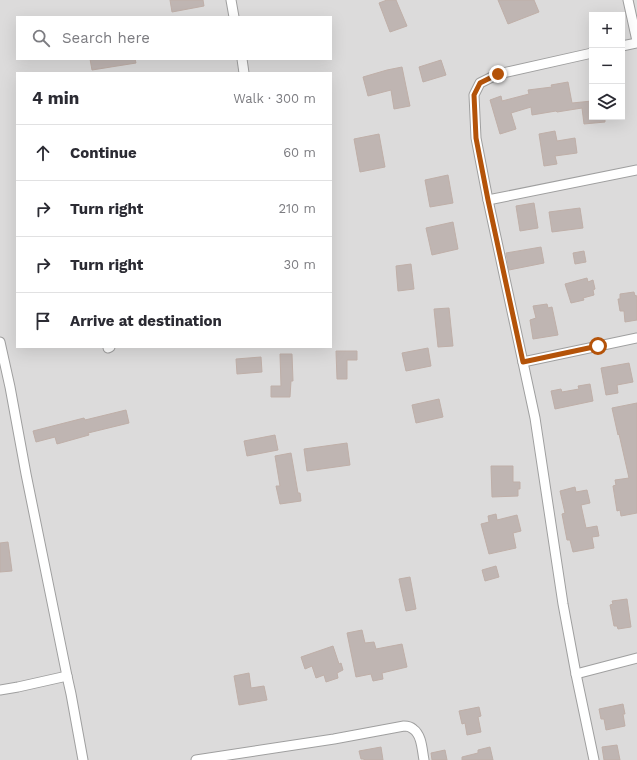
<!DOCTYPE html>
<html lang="en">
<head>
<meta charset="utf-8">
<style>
  :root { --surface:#fff; --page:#f7f7f7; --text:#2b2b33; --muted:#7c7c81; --line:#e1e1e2 }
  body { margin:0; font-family:"Work Sans",sans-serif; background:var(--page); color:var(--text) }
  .controls { position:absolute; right:12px; top:12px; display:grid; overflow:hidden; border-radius:0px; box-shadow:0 4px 16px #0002 }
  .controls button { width:36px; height:36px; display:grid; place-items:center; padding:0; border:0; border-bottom:1px solid var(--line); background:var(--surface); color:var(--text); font:20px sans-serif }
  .stop { position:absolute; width:12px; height:12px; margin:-9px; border:3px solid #b45309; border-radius:50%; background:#fff }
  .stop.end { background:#b45309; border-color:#fff; box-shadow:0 1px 4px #0008 }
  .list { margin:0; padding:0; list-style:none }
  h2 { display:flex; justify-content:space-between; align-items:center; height:52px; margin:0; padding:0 16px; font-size:17px }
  h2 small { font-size:13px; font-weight:400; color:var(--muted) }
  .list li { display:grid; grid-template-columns:26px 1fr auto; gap:12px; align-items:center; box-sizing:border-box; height:56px; padding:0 16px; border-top:1px solid var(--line) }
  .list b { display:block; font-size:15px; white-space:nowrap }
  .list em { font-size:13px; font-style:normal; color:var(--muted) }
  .icon { flex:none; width:22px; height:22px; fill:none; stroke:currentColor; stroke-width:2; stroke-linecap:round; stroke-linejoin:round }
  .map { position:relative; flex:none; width:637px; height:760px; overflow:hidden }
  .search { position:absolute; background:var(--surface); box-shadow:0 4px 16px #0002; left:16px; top:16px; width:316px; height:44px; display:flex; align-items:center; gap:10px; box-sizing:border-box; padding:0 14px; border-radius:0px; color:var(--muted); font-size:15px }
  .panel { position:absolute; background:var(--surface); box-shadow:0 4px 16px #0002; left:16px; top:72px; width:316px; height:276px; border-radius:0px }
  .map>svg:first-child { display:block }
</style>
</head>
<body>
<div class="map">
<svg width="637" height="760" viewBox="0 0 637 760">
  <rect width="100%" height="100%" fill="#eeeae5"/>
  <path fill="#dcdbdb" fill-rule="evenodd" d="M 0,0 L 637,0 L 637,760 L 0,760 ZM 592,15 L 622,15 L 622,117 L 592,117 ZM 17,17 L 331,17 L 331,59 L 17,59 ZM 17,73 L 331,73 L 331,347 L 17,347 Z"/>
  <g fill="#bfb5b2" stroke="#bfafa8">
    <path d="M 170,0 L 203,0 L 204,6 L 172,12 Z"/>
    <path d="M 387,0 L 396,0 L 407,26 L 390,32 L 379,3 Z"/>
    <path d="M 498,0 L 534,0 L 539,12 L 508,24 Z"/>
    <path d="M 90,59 L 135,59 L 136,63 L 92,70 Z"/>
    <path d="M 441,60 L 446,75 L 423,82 L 419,67 Z"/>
    <path d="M 402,67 L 410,106 L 394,109 L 391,90 L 368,96 L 363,77 L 387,70 Z"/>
    <path d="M 568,82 L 572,103 L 592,101 L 592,117 L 605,117 L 605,122 L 584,124 L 582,108 L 557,112 L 556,111 L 532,115 L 531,107 L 511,113 L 516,129 L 500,134 L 490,100 L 501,96 L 502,101 L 529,94 L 528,90 L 552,87 L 551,85 Z"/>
    <path d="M 555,131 L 557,141 L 575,138 L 577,153 L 555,156 L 557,164 L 544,166 L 539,134 Z"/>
    <path d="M 379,134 L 385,167 L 360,172 L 354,139 Z"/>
    <path d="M 448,175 L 453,203 L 430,207 L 425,180 Z"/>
    <path d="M 534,203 L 538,228 L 520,231 L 516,206 Z"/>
    <path d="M 580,208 L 583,228 L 552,232 L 549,212 Z"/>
    <path d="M 453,222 L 458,249 L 432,255 L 426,228 Z"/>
    <path d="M 541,247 L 544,263 L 509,270 L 506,253 Z"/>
    <path d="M 584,251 L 586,262 L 575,264 L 573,253 Z"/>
    <path d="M 411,264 L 414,289 L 398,291 L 396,266 Z"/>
    <path d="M 587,278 L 588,282 L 593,280 L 595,289 L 593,290 L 594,295 L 583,298 L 584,300 L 571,303 L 565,284 Z"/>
    <path d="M 634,292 L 635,296 L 636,295 L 637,299 L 637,320 L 625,322 L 624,311 L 620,311 L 618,299 L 620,299 L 620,294 Z"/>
    <path d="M 547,304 L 548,308 L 552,307 L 558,335 L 533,339 L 530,320 L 536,318 L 533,306 Z"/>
    <path d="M 449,308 L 453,346 L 438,347 L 434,309 Z"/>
    <path d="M 428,348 L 431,366 L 406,371 L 402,353 Z"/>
    <path d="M 336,351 L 357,351 L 357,360 L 347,360 L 347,379 L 337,379 Z"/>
    <path d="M 280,354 L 292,354 L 293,381 L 291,381 L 290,397 L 271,397 L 271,386 L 281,386 Z"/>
    <path d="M 261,357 L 262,372 L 237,374 L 236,359 Z"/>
    <path d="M 629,363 L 633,382 L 617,385 L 618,393 L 606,395 L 601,368 Z"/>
    <path d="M 590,384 L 593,401 L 555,409 L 551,391 L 561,389 L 562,392 L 579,389 L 578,386 Z"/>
    <path d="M 439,399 L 443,417 L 416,423 L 412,405 Z"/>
    <path d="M 637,403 L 637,513 L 621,516 L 620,510 L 617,511 L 613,486 L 616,485 L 615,480 L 629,478 L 619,434 L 618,435 L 612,408 Z"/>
    <path d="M 126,410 L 129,423 L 88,433 L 89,435 L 57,444 L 55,437 L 36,442 L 33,431 L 84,418 L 85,420 Z"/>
    <path d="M 275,435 L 278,450 L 247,456 L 244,441 Z"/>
    <path d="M 347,443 L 350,465 L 307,471 L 304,449 Z"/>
    <path d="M 291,453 L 298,493 L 300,493 L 301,501 L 280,504 L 276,486 L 280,486 L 275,456 Z"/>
    <path d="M 491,466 L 513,466 L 513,482 L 520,482 L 520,489 L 518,489 L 518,496 L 492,497 Z"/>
    <path d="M 575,487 L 576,492 L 587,490 L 590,503 L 581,505 L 586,528 L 597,526 L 599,536 L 592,537 L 594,548 L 573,552 L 570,540 L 567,540 L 562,514 L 565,513 L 560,491 Z"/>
    <path d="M 496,514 L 497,520 L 517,515 L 521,531 L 513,533 L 516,548 L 489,554 L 481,524 L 489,522 L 488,516 Z"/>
    <path d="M 8,542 L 12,571 L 0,572 L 0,543 Z"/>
    <path d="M 496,566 L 499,577 L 485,581 L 482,570 Z"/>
    <path d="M 410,577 L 416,609 L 406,611 L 399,579 Z"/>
    <path d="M 627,599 L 631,627 L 618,629 L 617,626 L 614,626 L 610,605 L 613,604 L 612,601 Z"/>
    <path d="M 362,630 L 365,643 L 374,642 L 376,649 L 402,644 L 407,667 L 382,673 L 383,679 L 373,681 L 371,674 L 356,677 L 347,633 Z"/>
    <path d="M 333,646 L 339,664 L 341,663 L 343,670 L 337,673 L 338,678 L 326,682 L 324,675 L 316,678 L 312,666 L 305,669 L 301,657 Z"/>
    <path d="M 249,673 L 251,688 L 264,686 L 267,700 L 239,705 L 234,676 Z"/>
    <path d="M 623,704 L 625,714 L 623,714 L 625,726 L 606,730 L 604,719 L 601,719 L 599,709 Z"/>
    <path d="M 479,707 L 481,716 L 478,717 L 481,732 L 467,735 L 465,723 L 462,724 L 459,711 Z"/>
    <path d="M 617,745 L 620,760 L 604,760 L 602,747 Z"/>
    <path d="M 381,747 L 383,760 L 364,760 L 364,759 L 361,759 L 359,751 Z"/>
    <path d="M 490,747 L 493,760 L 462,760 L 462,757 L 478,753 L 478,750 Z"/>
    <path d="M 445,750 L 447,760 L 432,760 L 431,753 Z"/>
  </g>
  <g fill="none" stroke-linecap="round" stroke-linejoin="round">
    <defs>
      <g id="minor">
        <path d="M 231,0 L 234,17"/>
        <path d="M 628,0 L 637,41"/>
        <path d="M 622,46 L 637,43"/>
        <path d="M 592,53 L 498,74 L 480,83 L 474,95 L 476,138 L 488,200 L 535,418 L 563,604 L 576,674 L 594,760"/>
        <path d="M 242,59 L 244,73"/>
        <path d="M 488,200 L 637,170"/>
        <path d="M 0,342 L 10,387 L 26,474 L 67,676 L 71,694 L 83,760"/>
        <path d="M 108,348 L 110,347"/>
        <path d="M 523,362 L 637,338"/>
        <path d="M 576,674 L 637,658"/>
        <path d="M 0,690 L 18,687 L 67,676"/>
        <path d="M 196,760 L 334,739 L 404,726 C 407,726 411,727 413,729 C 422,735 422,750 424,760"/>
      </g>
    </defs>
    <use href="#minor" stroke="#9f9f9f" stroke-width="11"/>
    <use href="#minor" stroke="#fff" stroke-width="9"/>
  </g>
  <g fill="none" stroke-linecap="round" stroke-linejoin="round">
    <path stroke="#b45309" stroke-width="5" d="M 498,74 L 480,83 L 474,95 L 476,138 L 488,200 L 523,362 L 598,346"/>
  </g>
</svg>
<div class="controls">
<button>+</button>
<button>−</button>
<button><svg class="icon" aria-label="layers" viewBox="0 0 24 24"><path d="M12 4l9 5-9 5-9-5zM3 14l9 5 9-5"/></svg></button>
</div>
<div class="stop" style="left:598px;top:346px"></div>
<div class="stop end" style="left:498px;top:74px"></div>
<div class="search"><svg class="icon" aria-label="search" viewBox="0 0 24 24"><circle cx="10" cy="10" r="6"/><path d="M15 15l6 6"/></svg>Search here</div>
<section class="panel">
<h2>4 min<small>Walk · 300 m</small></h2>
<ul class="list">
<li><svg class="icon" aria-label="ahead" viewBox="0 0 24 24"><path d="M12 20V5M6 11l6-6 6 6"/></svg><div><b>Continue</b></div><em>60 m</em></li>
<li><svg class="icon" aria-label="right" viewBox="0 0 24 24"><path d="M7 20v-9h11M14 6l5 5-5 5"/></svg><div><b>Turn right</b></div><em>210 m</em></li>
<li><svg class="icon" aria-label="right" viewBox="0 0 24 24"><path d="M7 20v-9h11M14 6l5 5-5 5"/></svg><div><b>Turn right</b></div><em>30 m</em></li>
<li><svg class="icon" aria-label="arrive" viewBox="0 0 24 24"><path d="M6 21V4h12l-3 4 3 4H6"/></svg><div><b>Arrive at destination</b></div></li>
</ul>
</section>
</div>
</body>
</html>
